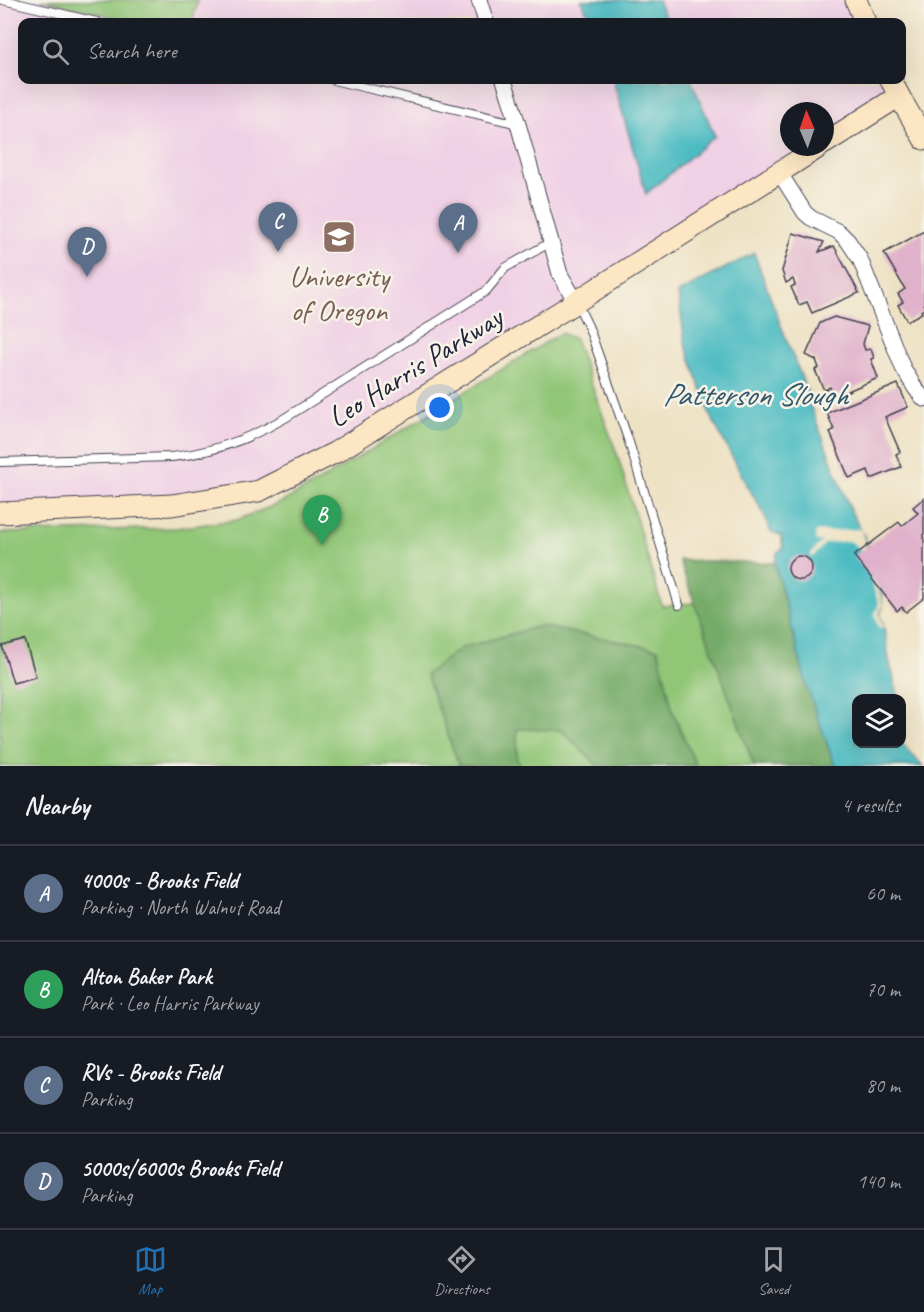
<!DOCTYPE html>
<html lang="en">
<head>
<meta charset="utf-8">
<style>
  :root { --surface:#171b24; --page:#242831; --text:#f1f3f6; --muted:#9ea1a6; --line:#363941; --accent:#1f6fb2 }
  body { margin:0; font-family:Caveat,sans-serif; background:var(--page); color:var(--text) }
  .controls { position:absolute; right:18px; bottom:18px; display:grid; overflow:hidden; border-radius:12px; box-shadow:0 6px 24px #0002 }
  .controls button { width:54px; height:54px; display:grid; place-items:center; padding:0; border:0; border-bottom:2px solid var(--line); background:var(--surface); color:var(--text); font:30px sans-serif }
  .compass { position:absolute; left:780px; top:102px; width:54px; height:54px; border-radius:50%; background:var(--surface); box-shadow:0 6px 24px #0002; rotate:358deg }
  .you { position:absolute; left:440px; top:408px; width:21px; height:21px; margin:-15px; border:4px solid #fff; border-radius:50%; background:#1a73e8; box-shadow:0 0 0 9px #1a73e833 }
  .badge { display:grid; place-items:center; width:39px; height:39px; border-radius:50%; background:var(--accent); color:#fff; font-size:20px; font-weight:700 }
  .pin { position:absolute; translate:-50% -50px; filter:drop-shadow(0 2px 3px #0008) }
  .pin::after { content:''; position:absolute; top:32px; width:21px; height:18px; background:inherit; clip-path:polygon(0 0,100% 0,50% 100%) }
  .list { margin:0; padding:0; list-style:none }
  h2 { display:flex; justify-content:space-between; align-items:center; height:78px; margin:0; padding:0 24px; font-size:26px }
  h2 small { font-size:20px; font-weight:400; color:var(--muted) }
  .list li { display:grid; grid-template-columns:39px 1fr auto; gap:18px; align-items:center; box-sizing:border-box; height:96px; padding:0 24px; border-top:2px solid var(--line) }
  .list b { display:block; font-size:22px; white-space:nowrap }
  .list p { margin:0; font-size:20px; white-space:nowrap; color:var(--muted) }
  .list em { font-size:20px; font-style:normal; color:var(--muted) }
  .icon { flex:none; width:33px; height:33px; fill:none; stroke:currentColor; stroke-width:2; stroke-linecap:round; stroke-linejoin:round }
  .map { position:relative; flex:none; width:924px; height:766px; overflow:hidden }
  .search { position:absolute; background:var(--surface); box-shadow:0 6px 24px #0002; left:18px; right:18px; top:18px; height:66px; display:flex; align-items:center; gap:15px; box-sizing:border-box; padding:0 21px; border-radius:12px; color:var(--muted); font-size:22px }
  .sheet { height:462px; background:var(--surface) }
  nav { display:flex; justify-content:space-around; align-items:center; box-sizing:border-box; height:84px; border-top:2px solid var(--line); background:var(--surface); font-size:16px; color:var(--muted) }
  nav a { display:grid; justify-items:center; gap:3px }
  nav .on { color:var(--accent) }
  .map>svg:first-child { display:block }
</style>
</head>
<body>
<div class="map">
<svg width="924" height="766" viewBox="0 0 924 766">
  <rect width="100%" height="100%" fill="#f7f3e8"/>
  <filter id="ink" filterUnits="userSpaceOnUse"><feTurbulence type="fractalNoise" baseFrequency=".0167" numOctaves="2"/><feDisplacementMap in="SourceGraphic" scale="12" xChannelSelector="R" yChannelSelector="G"/><feConvolveMatrix kernelMatrix="1 2 1 2 8 2 1 2 1" color-interpolation-filters="sRGB"/></filter>
  <filter id="wash" filterUnits="userSpaceOnUse"><feTurbulence type="fractalNoise" baseFrequency=".008" numOctaves="4" result="noise"/><feDisplacementMap in="SourceGraphic" scale="24" xChannelSelector="R" yChannelSelector="G"/><feGaussianBlur stdDeviation="1.35" result="paint"/><feColorMatrix in="noise" values="0 0 0 0 0 0 0 0 0 0 0 0 0 0 0 0 0 1.4 0 .05"/><feComposite in="paint" operator="in"/></filter>
  <g filter="url(#wash)">
    <rect width="100%" height="100%" fill="#eee2c4"/>
    <path fill="#f0d0e5" d="M 0,0 L 868,0 L 875,22 L 22,22 L 22,80 L 893,80 L 899,96 L 825,143 L 825,111 L 789,111 L 789,147 L 819,147 L 259,491 L 0,513 Z"/>
    <g fill="#91c677" stroke="#5a7459" stroke-width="1.5">
      <path d="M 41,0 L 198,0 L 192,22 L 134,22 Z"/>
      <path d="M 561,333 L 575,339 L 618,457 L 662,606 L 746,598 L 801,766 L 0,766 L 0,533 L 176,528 L 237,520 L 282,502 L 318,482 Z"/>
    </g>
    <g fill="#74ab68" stroke="#4b6652" stroke-width="1.5">
      <path d="M 679,560 L 775,563 L 807,687 L 835,766 L 754,766 Z"/>
      <path d="M 540,626 L 658,649 L 673,712 L 696,766 L 598,766 L 561,730 L 517,729 L 517,760 L 522,766 L 459,766 L 426,674 L 461,648 Z"/>
    </g>
    <g fill="#4ebcc2" stroke="#386f7e" stroke-width="1.5">
      <path d="M 581,0 L 658,0 L 667,22 L 592,22 Z"/>
      <path d="M 613,80 L 691,80 L 715,136 L 646,194 Z"/>
      <path d="M 754,253 L 786,339 L 807,391 L 810,405 L 851,511 L 865,538 L 881,593 L 883,606 L 880,615 L 884,628 L 889,660 L 899,698 L 856,698 L 856,744 L 902,744 L 902,709 L 904,718 L 902,744 L 923,766 L 835,766 L 807,687 L 775,563 L 777,553 L 783,548 L 781,535 L 771,532 L 764,514 L 748,487 L 710,415 L 685,343 L 678,293 Z"/>
    </g>
    <path fill="#eee2c4" d="M 861,529 L 883,605 L 879,614 L 883,627 L 879,628 L 875,614 L 879,604 L 861,550 L 850,541 L 825,543 L 813,557 L 810,555 L 822,541 L 816,541 L 815,532 Z"/>
    <g id="blocks">
      <g fill="#e0b1ca">
        <path d="M 924,231 L 924,309 L 921,311 L 922,313 L 907,321 L 898,305 L 903,302 L 898,294 L 905,289 L 884,253 Z"/>
        <path d="M 793,233 L 824,242 L 819,252 L 834,246 L 859,293 L 812,313 L 807,302 L 799,305 L 791,287 L 795,285 L 793,279 L 786,283 L 782,271 Z"/>
        <path d="M 834,317 L 868,326 L 863,344 L 865,350 L 871,349 L 874,358 L 871,359 L 878,378 L 834,397 L 830,387 L 824,390 L 815,370 L 819,368 L 816,360 L 806,355 L 820,323 Z"/>
        <path d="M 898,384 L 908,407 L 885,417 L 900,452 L 896,454 L 901,467 L 871,479 L 868,470 L 849,478 L 830,432 L 834,430 L 827,413 Z"/>
        <path d="M 924,498 L 924,598 L 906,612 L 902,607 L 897,611 L 854,556 L 899,522 L 902,526 L 918,513 L 913,507 Z"/>
        <circle cx="800" cy="568" r="12"/>
        <path d="M 25,640 L 36,677 L 13,683 L 2,646 Z"/>
      </g>
    </g>
  </g>
  <g filter="url(#ink)">
    <use href="#blocks" fill-opacity="0" stroke="#413f50" stroke-width="1.5"/>
    <g fill="none" stroke-linecap="round" stroke-linejoin="round">
      <defs>
        <g id="lane">
          <path d="M 3,0 L 97,22"/>
          <path d="M 333,80 L 518,124"/>
          <path d="M 577,303 L 589,328 L 628,439 L 679,605"/>
          <path d="M 0,462 L 171,457 C 212,453 249,439 285,418 L 486,291 L 505,268 L 551,242"/>
        </g>
        <g id="street">
          <path d="M 479,0 L 486,22"/>
          <path d="M 504,80 L 518,124 L 560,274 L 576,302"/>
          <path d="M 779,172 L 805,213 L 811,218 L 839,232 L 848,241 L 860,259 L 903,368 L 915,388 L 924,399"/>
        </g>
        <g id="secondary">
          <path d="M 856,0 L 865,22"/>
          <path d="M 891,80 L 899,96 L 924,139"/>
          <path d="M 825,143 L 899,96"/>
          <path d="M 0,513 L 172,505 L 259,491 L 336,452 L 576,302 L 819,147"/>
        </g>
      </defs>
      <use href="#lane" stroke="#413f50" stroke-width="10"/>
      <use href="#street" stroke="#413f50" stroke-width="17"/>
      <use href="#secondary" stroke="#413f50" stroke-width="23"/>
      <use href="#lane" stroke="#fff" stroke-width="8"/>
      <use href="#street" stroke="#fff" stroke-width="15"/>
      <use href="#secondary" stroke="#fce6c4" stroke-width="21"/>
    </g>
  </g>
  <defs>
    <symbol id="university-square" viewBox="-11 -11 22 22"><rect x="-9" y="-9" width="18" height="18" rx="4" fill="#8d6e63" stroke="#f7f3e8"/><path d="M0-5L7-2L0 1L-7-2ZM-4 1L0 2.5L4 1V4Q0 6-4 4Z" fill="#fff"/></symbol>
  </defs>
  <g fill-rule="evenodd">
    <use href="#university-square" x="320" y="218" width="38" height="38"/>
  </g>
  <g text-anchor="middle" stroke-width="5" stroke-linejoin="round" paint-order="stroke">
    <g font-size="30" fill="#785e54" stroke="#f7f3e8">
      <text x="339" y="286">University<tspan x="339" dy="34">of Oregon</tspan></text>
    </g>
    <g font-size="30" fill="#22223b" stroke="#f7f3e8">
      <text transform="translate(415 367) rotate(-32)" y="10">Leo Harris Parkway</text>
    </g>
    <g font-size="32" font-style="italic" fill="#31586a" stroke="#f7f3e8">
      <text x="755" y="405">Patterson Slough</text>
    </g>
  </g>
</svg>
<div class="controls">
<button><svg class="icon" aria-label="layers" viewBox="0 0 24 24"><path d="M12 4l9 5-9 5-9-5zM3 14l9 5 9-5"/></svg></button>
</div>
<svg class="compass" viewBox="-18 -18 36 36"><path d="M0-13l5 13h-10z" fill="#e53935"/><path d="M0 13l5-13h-10z" fill="#9ea1a6"/></svg>
<div class="you"></div>
<div class="pin badge" style="left:458px;top:253px;background:#5c6f8a">A</div>
<div class="pin badge" style="left:322px;top:545px;background:#2e9e5b">B</div>
<div class="pin badge" style="left:278px;top:252px;background:#5c6f8a">C</div>
<div class="pin badge" style="left:87px;top:277px;background:#5c6f8a">D</div>
<div class="search"><svg class="icon" aria-label="search" viewBox="0 0 24 24"><circle cx="10" cy="10" r="6"/><path d="M15 15l6 6"/></svg>Search here</div>
</div>
<section class="sheet">
<h2>Nearby<small>4 results</small></h2>
<ul class="list">
<li><span class="badge" style="background:#5c6f8a">A</span><div><b>4000s - Brooks Field</b><p>Parking · North Walnut Road</p></div><em>60 m</em></li>
<li><span class="badge" style="background:#2e9e5b">B</span><div><b>Alton Baker Park</b><p>Park · Leo Harris Parkway</p></div><em>70 m</em></li>
<li><span class="badge" style="background:#5c6f8a">C</span><div><b>RVs - Brooks Field</b><p>Parking</p></div><em>80 m</em></li>
<li><span class="badge" style="background:#5c6f8a">D</span><div><b>5000s/6000s Brooks Field</b><p>Parking</p></div><em>140 m</em></li>
</ul>
</section>
<nav>
<a class="on"><svg class="icon" aria-label="map" viewBox="0 0 24 24"><path d="M3 6l6-2 6 2 6-2v14l-6 2-6-2-6 2zM9 4v14M15 6v14"/></svg>Map</a>
<a><svg class="icon" aria-label="directions" viewBox="0 0 24 24"><path d="M12 3l9 9-9 9-9-9zM9 14v-3h6M13 9l2 2-2 2"/></svg>Directions</a>
<a><svg class="icon" aria-label="saved" viewBox="0 0 24 24"><path d="M7 4h10v16l-5-4-5 4z"/></svg>Saved</a>
</nav>
</body>
</html>
